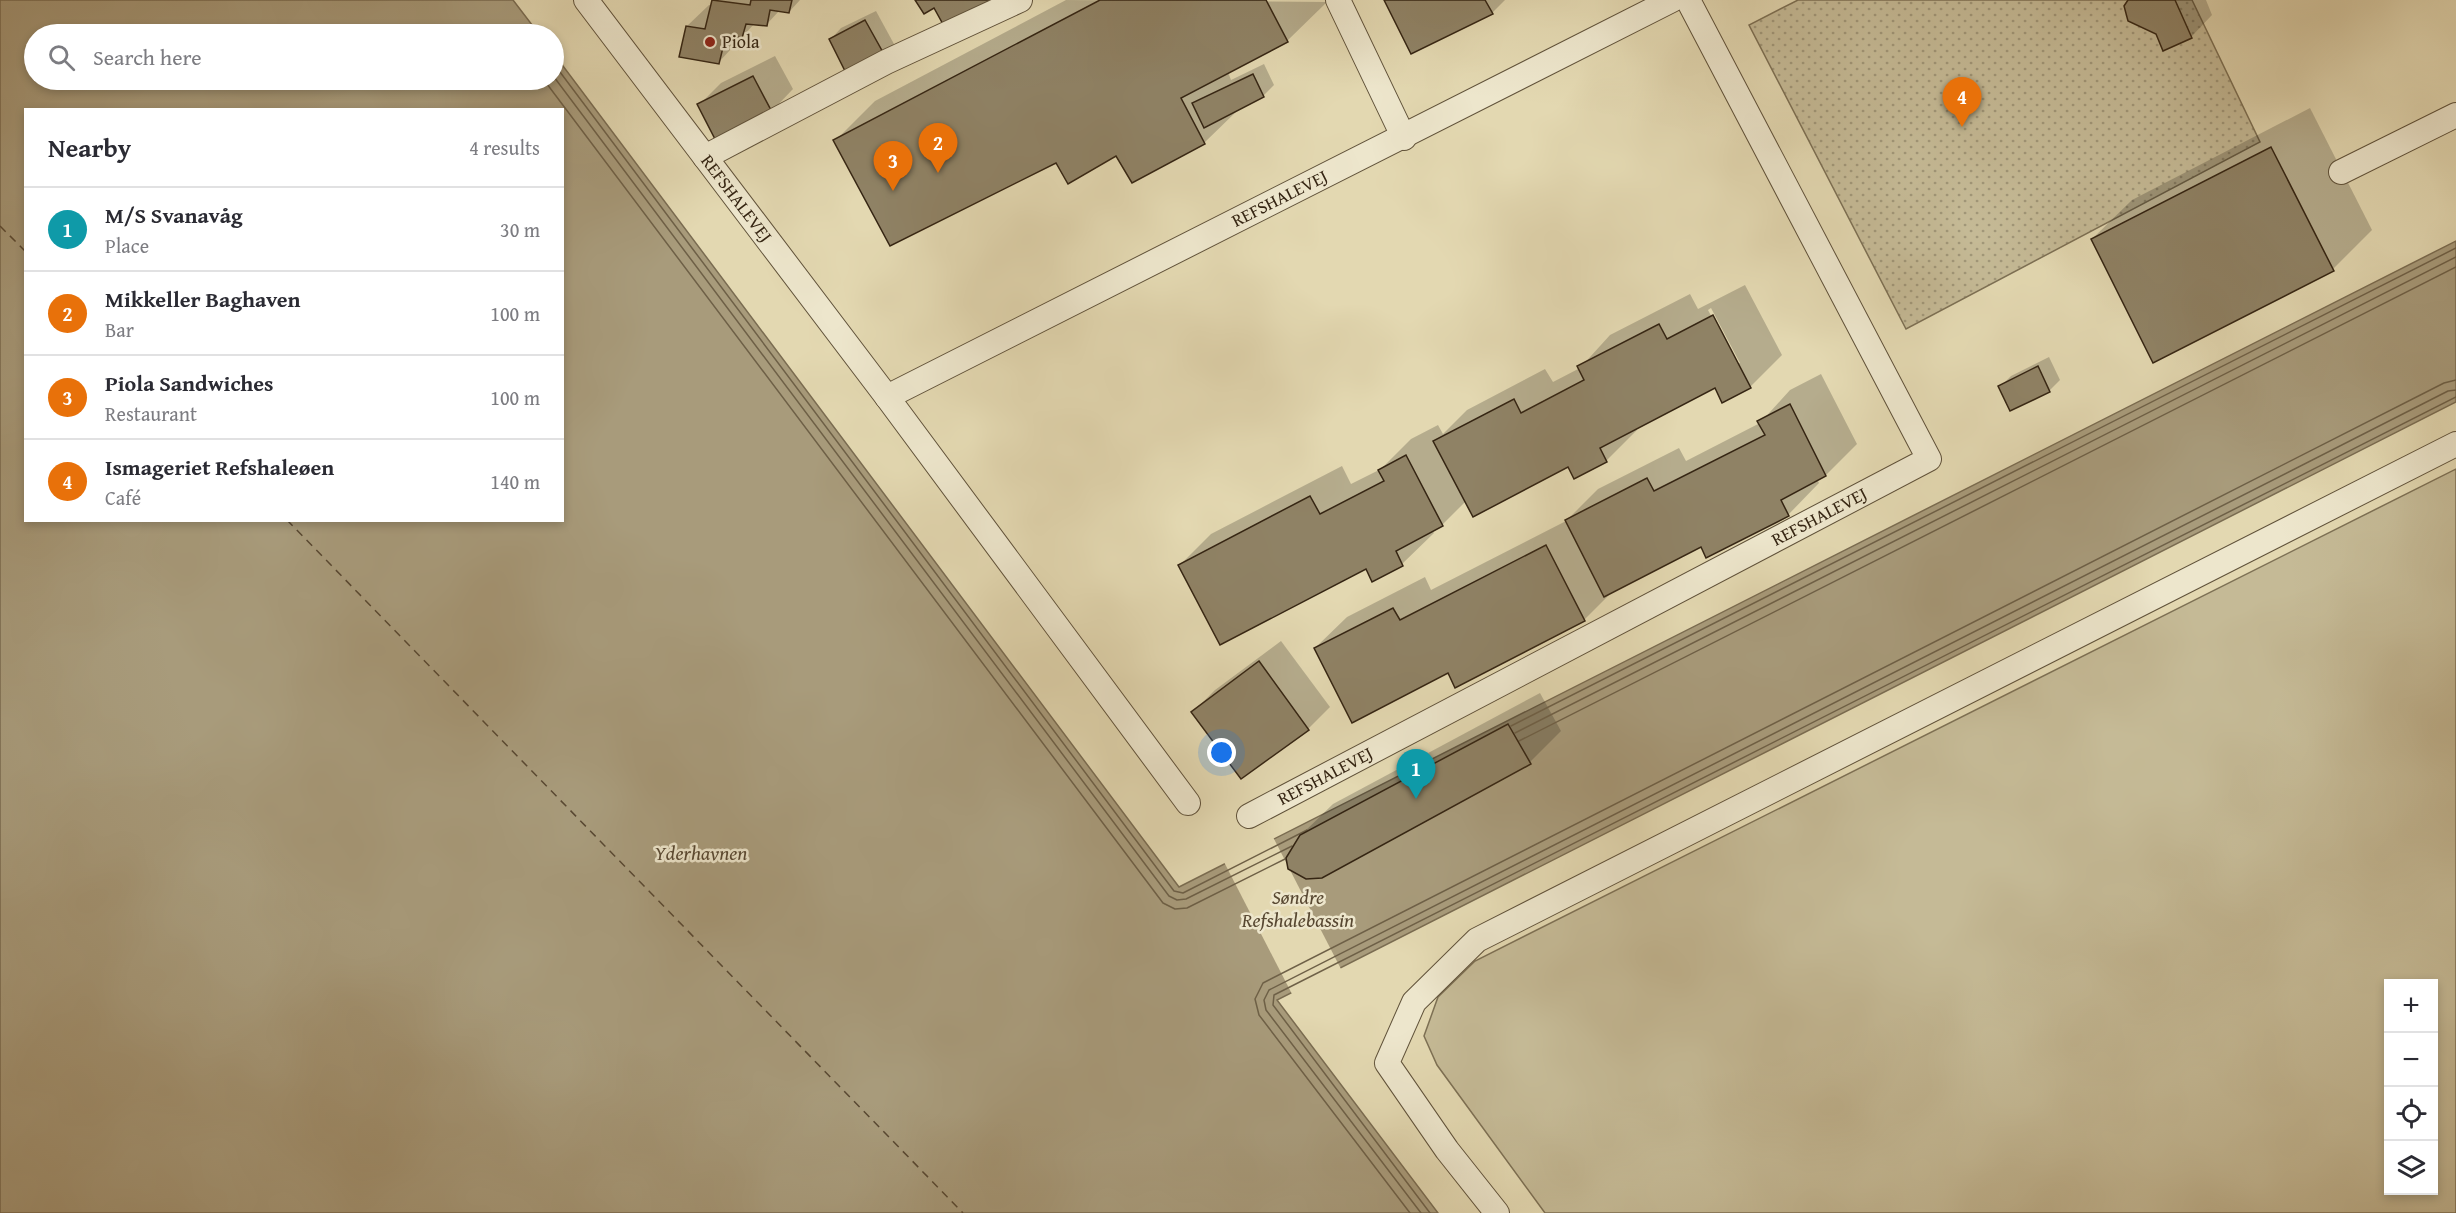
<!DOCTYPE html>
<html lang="en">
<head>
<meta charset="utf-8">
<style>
  :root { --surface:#fff; --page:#f2f2f3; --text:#2b2b33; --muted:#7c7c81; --line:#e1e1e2; --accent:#ea580c }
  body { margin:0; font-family:"Gentium Book Plus",serif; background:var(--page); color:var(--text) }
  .controls { position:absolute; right:18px; bottom:18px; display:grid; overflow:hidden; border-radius:0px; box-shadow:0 3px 9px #0003 }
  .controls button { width:54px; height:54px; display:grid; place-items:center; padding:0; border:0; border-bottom:2px solid var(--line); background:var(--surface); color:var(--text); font:30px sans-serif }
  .you { position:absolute; left:1222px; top:753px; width:21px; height:21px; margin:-15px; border:4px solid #fff; border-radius:50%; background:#1a73e8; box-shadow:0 0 0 9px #1a73e833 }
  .badge { display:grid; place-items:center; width:39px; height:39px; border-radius:50%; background:var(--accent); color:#fff; font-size:20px; font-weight:700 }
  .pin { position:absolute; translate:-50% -50px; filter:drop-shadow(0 2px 3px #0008) }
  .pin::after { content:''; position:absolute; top:32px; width:21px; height:18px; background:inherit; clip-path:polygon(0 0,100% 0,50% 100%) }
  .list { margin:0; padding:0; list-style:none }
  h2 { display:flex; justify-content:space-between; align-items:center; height:78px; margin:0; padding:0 24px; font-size:26px }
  h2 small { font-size:20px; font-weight:400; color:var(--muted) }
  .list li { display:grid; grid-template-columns:39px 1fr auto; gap:18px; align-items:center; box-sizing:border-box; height:84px; padding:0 24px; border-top:2px solid var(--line) }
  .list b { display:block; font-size:22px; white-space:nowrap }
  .list p { margin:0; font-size:20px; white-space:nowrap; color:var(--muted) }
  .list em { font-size:20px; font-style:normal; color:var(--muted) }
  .icon { flex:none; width:33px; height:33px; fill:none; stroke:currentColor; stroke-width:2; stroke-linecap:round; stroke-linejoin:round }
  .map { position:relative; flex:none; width:2456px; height:1213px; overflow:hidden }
  .search { position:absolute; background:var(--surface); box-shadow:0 3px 9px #0003; left:24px; top:24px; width:540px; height:66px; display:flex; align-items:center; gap:15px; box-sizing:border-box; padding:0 21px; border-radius:33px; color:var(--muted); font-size:22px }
  .panel { position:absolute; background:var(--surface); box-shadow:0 3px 9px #0003; left:24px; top:108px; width:540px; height:414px; border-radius:0px }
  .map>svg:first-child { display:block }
</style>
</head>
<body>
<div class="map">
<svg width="2456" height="1213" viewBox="0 0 2456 1213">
  <defs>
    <pattern id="park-dots" width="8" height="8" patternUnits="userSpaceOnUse" patternTransform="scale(1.5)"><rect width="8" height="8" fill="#c5ba96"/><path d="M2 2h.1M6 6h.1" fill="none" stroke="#a19779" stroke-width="1.8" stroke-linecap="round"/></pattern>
  </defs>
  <rect width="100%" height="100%" fill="#e3d8b1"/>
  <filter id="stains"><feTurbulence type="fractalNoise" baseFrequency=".00333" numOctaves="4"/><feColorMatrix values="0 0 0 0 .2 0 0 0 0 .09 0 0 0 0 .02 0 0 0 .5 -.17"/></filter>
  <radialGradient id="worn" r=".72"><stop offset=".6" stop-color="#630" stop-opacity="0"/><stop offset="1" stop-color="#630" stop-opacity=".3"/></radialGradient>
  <path fill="#c5ba96" stroke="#7d7054" stroke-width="1.5" fill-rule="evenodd" d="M 2456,469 L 2456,1213 L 1545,1213 L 1437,1065 L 1424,1036 L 1438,997 L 1475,961 ZM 2388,984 L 2434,984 L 2434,1190 L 2388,1190 Z"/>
  <path fill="url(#park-dots)" stroke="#7d7054" stroke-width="1.5" d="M 1798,0 L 2192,0 L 2260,142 L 1906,329 L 1749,25 Z"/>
  <path fill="#a89b7b" stroke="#7a6c51" stroke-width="1.5" fill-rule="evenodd" d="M 0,0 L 513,0 L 539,34 L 34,34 L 34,80 L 554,80 L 554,54 L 1179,887 L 2456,241 L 2456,402 L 1277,1000 L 1438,1213 L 0,1213 ZM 26,110 L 562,110 L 562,520 L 26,520 Z"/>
  <path fill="#e3d8b1" d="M 1273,837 L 1342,971 L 1293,996 L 1224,862 Z"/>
  <g fill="#0003" fill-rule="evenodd">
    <path d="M 714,0 L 800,0 L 789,12 L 780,10 L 766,25 L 755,23 L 719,62 L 687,26 L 709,5 L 712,5 Z"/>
    <path d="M 1066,0 L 1327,2 L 1287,41 L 1228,72 L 1231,80 L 1264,64 L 1274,85 L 1263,96 L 1239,109 L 1204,143 L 1057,161 L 835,141 L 875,101 Z"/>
    <path d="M 1387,0 L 1505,0 L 1492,13 Z"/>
    <path d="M 2130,0 L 2206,0 L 2212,15 L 2191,37 L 2157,33 Z"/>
    <path d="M 876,11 L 894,44 L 884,55 L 831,39 L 841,28 Z"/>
    <path d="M 775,56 L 793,89 L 772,111 L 699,105 L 721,83 Z"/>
    <path d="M 2310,108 L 2372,230 L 2333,269 L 2092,239 L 2132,200 Z"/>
    <path d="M 1745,285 L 1782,355 L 1750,387 L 1723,401 L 1715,386 L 1636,427 L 1637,430 L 1606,461 L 1568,465 L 1466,501 L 1442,525 L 1432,530 L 1434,533 L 1402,564 L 1373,580 L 1367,567 L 1180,565 L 1211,534 L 1342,466 L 1351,484 L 1381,469 L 1411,439 L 1438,425 L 1443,434 L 1467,410 L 1545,369 L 1553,382 L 1580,368 L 1610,335 L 1690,294 L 1698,309 ZM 1711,308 L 1740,363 L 1736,363 L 1708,310 Z"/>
    <path d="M 2049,357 L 2060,380 L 2049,391 L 2000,387 L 2011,376 Z"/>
    <path d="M 1821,374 L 1857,444 L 1826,475 L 1817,479 L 1819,483 L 1788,515 L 1702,545 L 1614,590 L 1584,620 L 1448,671 L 1315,648 L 1347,617 L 1425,577 L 1431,590 L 1566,521 L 1598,489 L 1679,448 L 1686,461 L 1760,423 L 1790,390 Z"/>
    <path d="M 1281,641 L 1330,707 L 1308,729 L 1193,712 L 1215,690 Z"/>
    <path d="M 1540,693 L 1561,731 L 1530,762 L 1301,835 L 1333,804 Z"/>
  </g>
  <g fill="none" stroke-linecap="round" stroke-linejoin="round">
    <g stroke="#6e6047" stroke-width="1.5">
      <path d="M 554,64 L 1174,891 L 1183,893 L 1307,830"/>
      <path d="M 554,77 L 1169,896 L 1177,900 L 1186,899 L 1292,846"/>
      <path d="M 544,80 L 1163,903 L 1175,909 L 1187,908 L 1285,859"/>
      <path d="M 1511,726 L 2456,248"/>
      <path d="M 1515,733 L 2456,257"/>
      <path d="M 1519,741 L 2456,267"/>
      <path d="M 1410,1213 L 1259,1015 L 1255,999 L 1263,983 L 2444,383 L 2456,380"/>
      <path d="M 1421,1213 L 1266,1010 L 1264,1000 L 1269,990 L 2448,391 L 2456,390"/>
      <path d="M 1430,1213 L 1273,1005 L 1274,995 L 2456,397"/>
    </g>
    <g stroke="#584832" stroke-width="1.5" stroke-dasharray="8 6" stroke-linecap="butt">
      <path d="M 0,226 L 26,252"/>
      <path d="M 287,520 L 963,1213"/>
    </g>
  </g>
  <g fill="#8f8265" stroke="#352513" stroke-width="1.5">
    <path d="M 712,0 L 750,5 L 751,0 L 792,0 L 789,13 L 770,10 L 767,26 L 746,24 L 742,38 L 726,35 L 719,64 L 679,57 L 686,26 L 705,29 Z"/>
    <path d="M 915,0 L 993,0 L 944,26 L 934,8 L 924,14 Z"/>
    <path d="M 1100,0 L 1266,0 L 1288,42 L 1181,98 L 1205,144 L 1132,183 L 1116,156 L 1068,184 L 1056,163 L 890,246 L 833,140 Z"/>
    <path d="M 1384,0 L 1485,0 L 1493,14 L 1411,54 Z"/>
    <path d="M 2128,0 L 2175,0 L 2192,38 L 2163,51 L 2156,34 L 2128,21 L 2124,6 Z"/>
    <path d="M 865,20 L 885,56 L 847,75 L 829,39 Z"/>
    <path d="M 1253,74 L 1264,97 L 1204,128 L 1192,103 Z"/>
    <path d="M 753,76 L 772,112 L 716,141 L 697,104 Z"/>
    <path d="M 2271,147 L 2334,271 L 2153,363 L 2091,239 Z"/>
    <path d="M 1713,315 L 1751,388 L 1722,403 L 1715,388 L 1600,448 L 1607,462 L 1574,479 L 1568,467 L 1473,517 L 1433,441 L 1514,399 L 1521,413 L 1584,380 L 1577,366 L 1659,324 L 1667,339 Z"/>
    <path d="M 2038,366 L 2050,392 L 2010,411 L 1998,386 Z"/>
    <path d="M 1790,404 L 1826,476 L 1781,500 L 1789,516 L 1706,558 L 1701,547 L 1604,597 L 1565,520 L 1647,478 L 1654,491 L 1765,435 L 1757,421 Z"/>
    <path d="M 1406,455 L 1443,526 L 1396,551 L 1403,566 L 1372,582 L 1366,569 L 1220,645 L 1178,565 L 1310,496 L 1320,514 L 1384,481 L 1378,470 Z"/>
    <path d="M 1546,545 L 1585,621 L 1455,688 L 1448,673 L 1352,723 L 1314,648 L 1393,608 L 1400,620 Z"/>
    <path d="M 1259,661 L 1309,730 L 1241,779 L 1191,712 Z"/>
    <path d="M 1508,724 L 1531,764 L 1322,878 L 1306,879 L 1288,869 L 1286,858 L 1300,835 Z"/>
  </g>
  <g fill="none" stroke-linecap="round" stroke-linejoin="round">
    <defs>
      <g id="lane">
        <path id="s1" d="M 586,0 L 887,397 L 1188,803"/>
        <path d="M 1338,0 L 1404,138"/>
        <path d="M 705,157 L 886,62 L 1020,0"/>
        <path d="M 2341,172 L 2456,115"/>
        <path id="s2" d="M 887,397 L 1672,0"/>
        <path id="s3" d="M 1249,816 L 1929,459 L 1688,0"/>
        <path d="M 1497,1213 L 1447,1150 L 1387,1063 L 1414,1002 L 1477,940 L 2456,444"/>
      </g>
    </defs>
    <use href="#lane" stroke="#60523a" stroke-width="26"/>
    <use href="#lane" stroke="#ede6cc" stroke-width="24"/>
  </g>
  <circle fill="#8f2418" stroke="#ede6cc" stroke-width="2" cx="710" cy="42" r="6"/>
  <g text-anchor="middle" stroke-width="5" stroke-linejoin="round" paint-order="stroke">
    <g font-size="18" fill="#352513" stroke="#ede6cc" text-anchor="start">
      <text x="722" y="48">Piola</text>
    </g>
    <g font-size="18" fill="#352513" stroke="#ede6cc">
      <text dy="6" stroke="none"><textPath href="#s1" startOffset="249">REFSHALEVEJ</textPath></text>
      <text dy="6" stroke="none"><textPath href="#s2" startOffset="440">REFSHALEVEJ</textPath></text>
      <text dy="6" stroke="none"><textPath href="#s3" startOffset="644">REFSHALEVEJ</textPath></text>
      <text dy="6" stroke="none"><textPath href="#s3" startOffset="86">REFSHALEVEJ</textPath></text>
    </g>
    <g font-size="20" font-style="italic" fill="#584832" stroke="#ede6cc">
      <text x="701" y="860">Yderhavnen</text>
      <text x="1298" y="904">Søndre<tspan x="1298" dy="23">Refshalebassin</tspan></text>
    </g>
  </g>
  <rect width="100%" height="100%" filter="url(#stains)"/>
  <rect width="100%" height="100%" fill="url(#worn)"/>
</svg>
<div class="controls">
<button>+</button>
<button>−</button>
<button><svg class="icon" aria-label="locate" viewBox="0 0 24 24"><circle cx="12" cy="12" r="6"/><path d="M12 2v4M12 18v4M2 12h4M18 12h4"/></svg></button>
<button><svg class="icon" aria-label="layers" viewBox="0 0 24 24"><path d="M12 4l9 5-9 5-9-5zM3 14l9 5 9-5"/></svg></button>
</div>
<div class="you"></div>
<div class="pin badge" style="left:1416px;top:799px;background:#0f9aa8">1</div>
<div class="pin badge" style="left:938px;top:173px;background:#e8710a">2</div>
<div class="pin badge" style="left:893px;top:191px;background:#e8710a">3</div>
<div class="pin badge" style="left:1962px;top:127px;background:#e8710a">4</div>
<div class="search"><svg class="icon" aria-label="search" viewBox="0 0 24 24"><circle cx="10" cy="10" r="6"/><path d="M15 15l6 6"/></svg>Search here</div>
<section class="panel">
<h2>Nearby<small>4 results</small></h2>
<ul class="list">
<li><span class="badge" style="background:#0f9aa8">1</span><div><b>M/S Svanavåg</b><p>Place</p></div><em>30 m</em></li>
<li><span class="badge" style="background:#e8710a">2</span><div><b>Mikkeller Baghaven</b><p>Bar</p></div><em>100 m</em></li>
<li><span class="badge" style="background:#e8710a">3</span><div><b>Piola Sandwiches</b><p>Restaurant</p></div><em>100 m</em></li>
<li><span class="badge" style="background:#e8710a">4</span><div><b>Ismageriet Refshaleøen</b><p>Café</p></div><em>140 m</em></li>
</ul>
</section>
</div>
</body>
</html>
